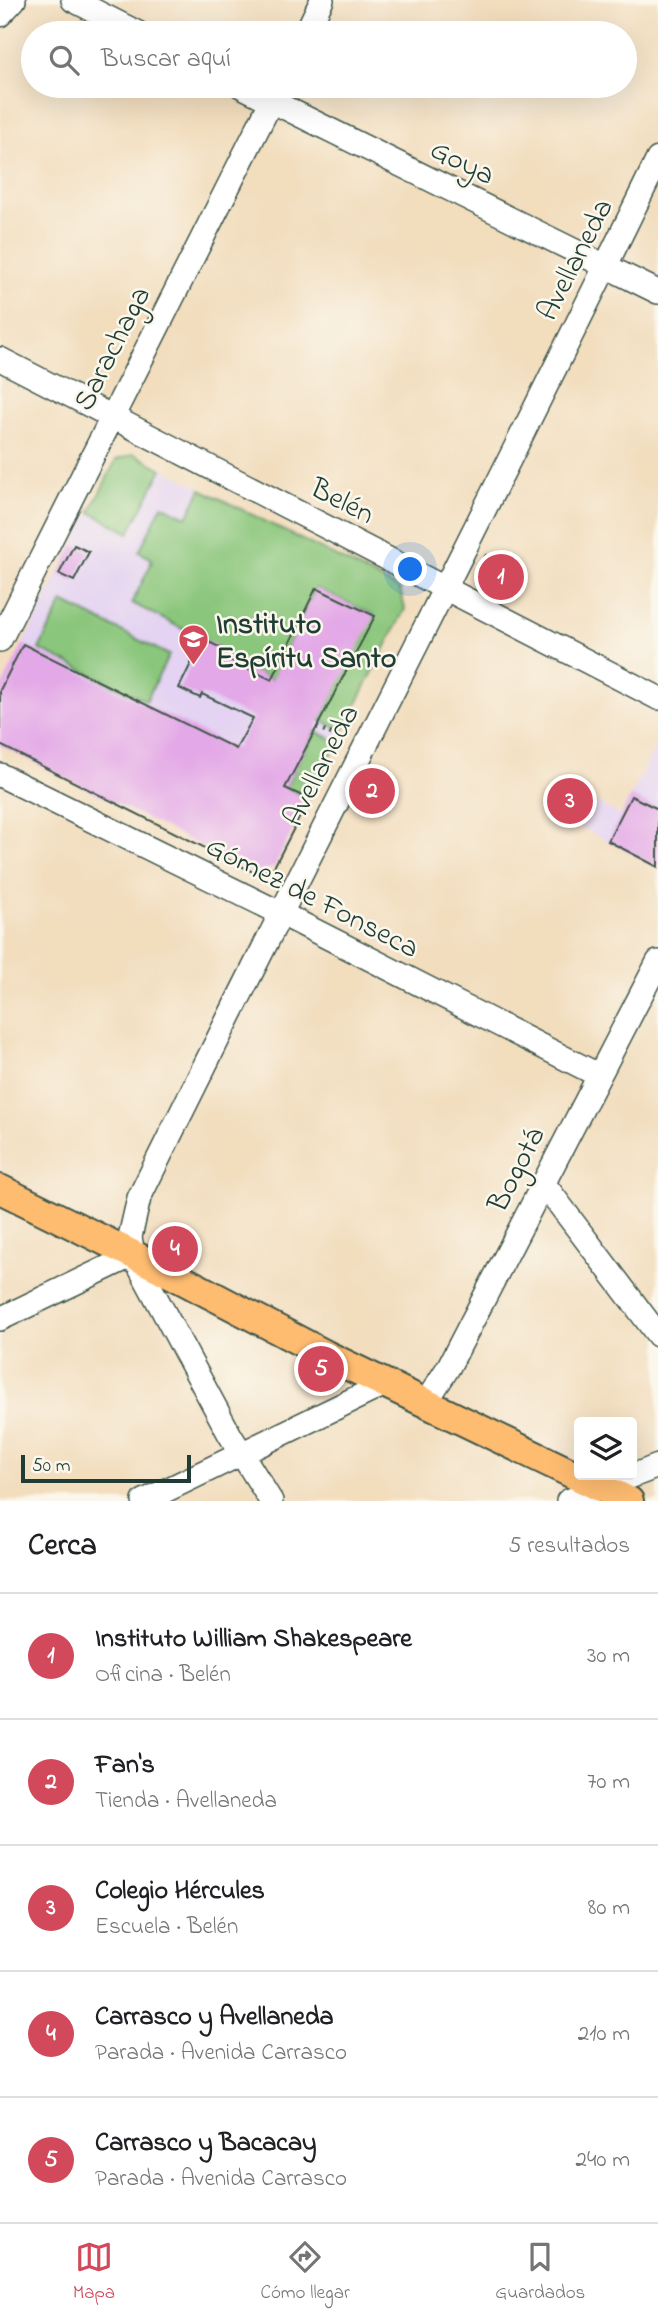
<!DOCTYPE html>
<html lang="es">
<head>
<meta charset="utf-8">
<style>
  :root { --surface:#fff; --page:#f2f2f2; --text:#202124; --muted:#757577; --line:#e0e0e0; --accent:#d1495b }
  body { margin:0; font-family:"Indie Flower",sans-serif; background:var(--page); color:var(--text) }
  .controls { position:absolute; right:21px; bottom:21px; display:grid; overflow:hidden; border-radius:7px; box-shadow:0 7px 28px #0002 }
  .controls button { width:63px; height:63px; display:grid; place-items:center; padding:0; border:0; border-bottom:2px solid var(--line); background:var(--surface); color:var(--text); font:35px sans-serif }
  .scale { position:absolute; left:21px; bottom:18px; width:170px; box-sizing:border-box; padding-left:7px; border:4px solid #1f3d34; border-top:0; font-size:19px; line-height:24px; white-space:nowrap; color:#1f3d34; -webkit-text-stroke:5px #fbf7ec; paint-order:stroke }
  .you { position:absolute; left:411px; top:570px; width:24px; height:24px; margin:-18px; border:5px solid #fff; border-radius:50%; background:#1a73e8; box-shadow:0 0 0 10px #1a73e833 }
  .badge { display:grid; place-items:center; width:46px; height:46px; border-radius:50%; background:var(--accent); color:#fff; font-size:23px; font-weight:700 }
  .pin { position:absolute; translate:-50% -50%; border:4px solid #fff; box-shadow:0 2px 7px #0006 }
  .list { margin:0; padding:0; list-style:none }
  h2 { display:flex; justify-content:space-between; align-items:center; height:91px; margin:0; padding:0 28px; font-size:30px }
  h2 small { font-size:23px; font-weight:400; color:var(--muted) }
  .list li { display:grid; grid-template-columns:46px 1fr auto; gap:21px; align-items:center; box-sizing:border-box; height:126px; padding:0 28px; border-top:2px solid var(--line) }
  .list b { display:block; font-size:26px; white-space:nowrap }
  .list p { margin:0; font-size:23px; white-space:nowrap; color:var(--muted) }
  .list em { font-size:23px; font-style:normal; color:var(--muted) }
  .icon { flex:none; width:38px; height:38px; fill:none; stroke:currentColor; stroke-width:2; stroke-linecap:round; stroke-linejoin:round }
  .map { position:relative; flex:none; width:658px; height:1501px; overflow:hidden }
  .search { position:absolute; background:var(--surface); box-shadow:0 7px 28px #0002; left:21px; right:21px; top:21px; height:77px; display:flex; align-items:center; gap:18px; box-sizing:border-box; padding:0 24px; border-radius:38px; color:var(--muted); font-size:26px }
  .sheet { height:721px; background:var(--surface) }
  nav { display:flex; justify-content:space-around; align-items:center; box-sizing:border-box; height:98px; border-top:2px solid var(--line); background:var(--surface); font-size:19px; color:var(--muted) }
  nav a { display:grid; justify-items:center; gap:4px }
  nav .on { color:var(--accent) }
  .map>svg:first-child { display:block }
</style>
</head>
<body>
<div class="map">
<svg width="658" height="1501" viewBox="0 0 658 1501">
  <rect width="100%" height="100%" fill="#fbf7ec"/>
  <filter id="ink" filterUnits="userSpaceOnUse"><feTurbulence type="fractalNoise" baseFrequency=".0143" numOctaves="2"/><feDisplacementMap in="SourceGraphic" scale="14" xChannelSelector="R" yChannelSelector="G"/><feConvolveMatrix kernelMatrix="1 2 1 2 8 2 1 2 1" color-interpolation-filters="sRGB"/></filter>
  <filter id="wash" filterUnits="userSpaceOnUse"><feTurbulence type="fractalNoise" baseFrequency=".00686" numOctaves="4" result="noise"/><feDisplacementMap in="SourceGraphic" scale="28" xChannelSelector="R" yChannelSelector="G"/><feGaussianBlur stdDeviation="1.57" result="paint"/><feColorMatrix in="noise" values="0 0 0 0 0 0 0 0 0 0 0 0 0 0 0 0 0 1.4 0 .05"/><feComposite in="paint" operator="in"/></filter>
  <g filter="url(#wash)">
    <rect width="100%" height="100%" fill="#f2ddbd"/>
    <g fill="#e4d3f2">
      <path d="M 134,454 L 400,589 L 405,609 L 274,867 L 255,873 L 0,745 L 0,690 L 116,460 Z"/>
      <path d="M 658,742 L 658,867 L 542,807 L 556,782 L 621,815 Z"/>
    </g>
    <g fill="#8ac67b" stroke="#548258" stroke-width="2">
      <path d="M 134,454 L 162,469 L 129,533 L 90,512 L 116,460 Z"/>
      <path d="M 201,489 L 400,589 L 405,609 L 343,731 L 320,720 L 374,615 L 316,588 L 272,680 L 220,655 L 222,649 L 132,603 L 152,562 L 150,561 L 151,558 L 139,552 L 162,505 L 187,517 Z"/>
      <path d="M 63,602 L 169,655 L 146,701 L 39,649 Z"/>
      <path d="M 315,731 L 338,742 L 309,799 L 285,788 Z"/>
    </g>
    <g id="blocks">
      <g fill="#e3a8e7">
        <path d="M 74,545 L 89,552 L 74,581 L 59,574 Z"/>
        <path d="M 486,555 L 503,563 L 498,571 L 506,575 L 511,567 L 524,572 L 510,598 L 488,586 L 490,583 L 481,579 L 478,568 Z"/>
        <path d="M 316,588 L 375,616 L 285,788 L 309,799 L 274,867 L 255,873 L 0,745 L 0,690 L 23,644 L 236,749 L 253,718 L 202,694 L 200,698 L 179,688 L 203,639 L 223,649 L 220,655 L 272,680 Z"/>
        <path d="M 631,796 L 658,809 L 658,867 L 608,841 Z"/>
      </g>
    </g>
  </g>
  <g filter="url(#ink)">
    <use href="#blocks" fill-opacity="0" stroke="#3f5549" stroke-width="2"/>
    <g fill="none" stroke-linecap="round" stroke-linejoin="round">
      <defs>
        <g id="minor">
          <path d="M 73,0 L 138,33"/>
          <path d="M 0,15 L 14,0"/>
          <path d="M 306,33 L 322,0"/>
          <path d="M 241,86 L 658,292"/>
          <path d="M 0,359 L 658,698"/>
          <path d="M 0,640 L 279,86"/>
          <path d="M 0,775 L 280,913 L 598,1075"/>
          <path d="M 544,1184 L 658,1335"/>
          <path d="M 0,1319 L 133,1255"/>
          <path d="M 426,1402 L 448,1368 L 658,962"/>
          <path d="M 144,1501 L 387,1383"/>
          <path d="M 271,1501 L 230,1435 L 133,1255 L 130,1237 L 139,1198 C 310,851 489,507 658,159"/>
          <path d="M 568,1501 L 658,1466"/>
        </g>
        <path id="major" d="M 0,1189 L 162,1269 L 326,1355 L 629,1501"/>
      </defs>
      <use href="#minor" stroke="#3f5549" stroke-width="26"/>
      <use href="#major" stroke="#3f5549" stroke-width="32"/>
      <path stroke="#3f5549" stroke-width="4.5" stroke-dasharray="2 5" stroke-linecap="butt" d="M 317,727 L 340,738"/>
      <use href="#minor" stroke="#fff" stroke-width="23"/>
      <use href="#major" stroke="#febc71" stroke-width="28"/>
    </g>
    <circle fill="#8d987c" cx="191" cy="635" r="9"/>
  </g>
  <defs>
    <symbol id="school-pin" viewBox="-11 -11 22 30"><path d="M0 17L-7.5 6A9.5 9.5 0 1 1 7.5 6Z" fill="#d1495b" stroke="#fbf7ec"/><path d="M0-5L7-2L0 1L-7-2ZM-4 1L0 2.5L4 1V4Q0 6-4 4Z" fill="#fff"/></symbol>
  </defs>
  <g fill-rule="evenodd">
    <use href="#school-pin" x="176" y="622" width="35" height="47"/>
  </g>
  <g text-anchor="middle" stroke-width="5" stroke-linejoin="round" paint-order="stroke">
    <g font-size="30" fill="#1f3d34" stroke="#fbf7ec">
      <text transform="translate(463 161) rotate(26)" y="10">Goya</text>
      <text transform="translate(574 259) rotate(-63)" y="10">Avellaneda</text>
      <text transform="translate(111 348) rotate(-63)" y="10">Sarachaga</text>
      <text transform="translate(343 500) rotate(27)" y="10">Belén</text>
      <text transform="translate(320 765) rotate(-63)" y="10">Avellaneda</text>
      <text transform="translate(313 896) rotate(27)" y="10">Gómez de Fonseca</text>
      <text transform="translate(515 1169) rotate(-63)" y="10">Bogotá</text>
    </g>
    <g font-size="30" font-weight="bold" fill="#1f3d34" stroke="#fbf7ec" text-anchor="start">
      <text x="216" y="633">Instituto<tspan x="216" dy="34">Espíritu Santo</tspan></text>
    </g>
  </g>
</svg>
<div class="controls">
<button><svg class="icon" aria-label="layers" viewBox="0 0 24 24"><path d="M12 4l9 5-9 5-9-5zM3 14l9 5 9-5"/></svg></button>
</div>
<div class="scale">50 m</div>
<div class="you"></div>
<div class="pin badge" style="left:501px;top:577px">1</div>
<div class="pin badge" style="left:372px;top:791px">2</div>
<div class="pin badge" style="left:570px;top:801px">3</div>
<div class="pin badge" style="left:175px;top:1249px">4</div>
<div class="pin badge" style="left:321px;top:1369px">5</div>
<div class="search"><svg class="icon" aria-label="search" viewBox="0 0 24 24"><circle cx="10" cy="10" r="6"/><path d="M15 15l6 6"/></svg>Buscar aquí</div>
</div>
<section class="sheet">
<h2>Cerca<small>5 resultados</small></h2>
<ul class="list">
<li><span class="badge">1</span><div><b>Instituto William Shakespeare</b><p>Oficina · Belén</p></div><em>30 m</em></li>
<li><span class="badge">2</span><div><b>Fan's</b><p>Tienda · Avellaneda</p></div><em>70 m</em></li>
<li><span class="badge">3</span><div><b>Colegio Hércules</b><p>Escuela · Belén</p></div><em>80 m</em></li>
<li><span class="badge">4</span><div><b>Carrasco y Avellaneda</b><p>Parada · Avenida Carrasco</p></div><em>210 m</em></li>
<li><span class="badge">5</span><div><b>Carrasco y Bacacay</b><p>Parada · Avenida Carrasco</p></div><em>240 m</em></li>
</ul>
</section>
<nav>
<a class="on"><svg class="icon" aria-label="map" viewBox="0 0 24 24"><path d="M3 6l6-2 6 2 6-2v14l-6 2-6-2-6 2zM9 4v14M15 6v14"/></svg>Mapa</a>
<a><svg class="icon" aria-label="directions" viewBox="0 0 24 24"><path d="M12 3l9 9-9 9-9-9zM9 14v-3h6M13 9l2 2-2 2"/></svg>Cómo llegar</a>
<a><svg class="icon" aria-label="saved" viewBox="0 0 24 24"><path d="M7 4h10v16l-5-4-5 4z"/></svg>Guardados</a>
</nav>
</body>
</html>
